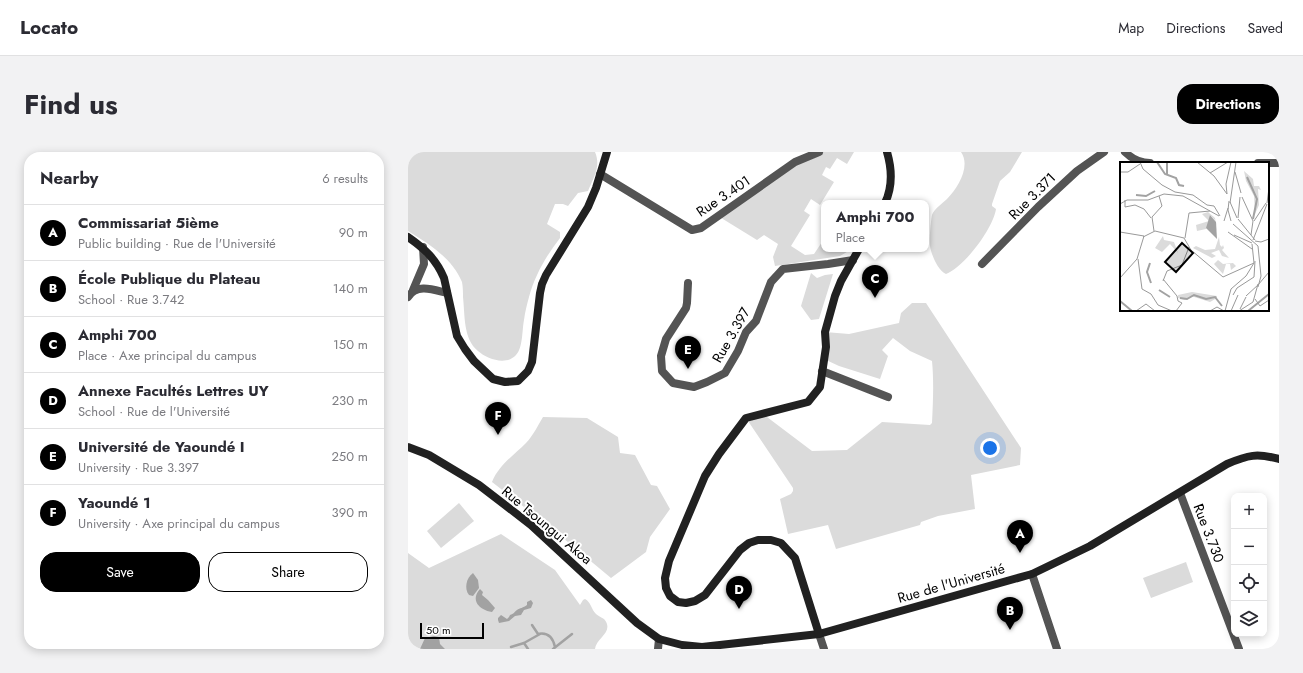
<!DOCTYPE html>
<html lang="en">
<head>
<meta charset="utf-8">
<style>
  :root { --surface:#fff; --page:#f2f2f3; --text:#2b2b33; --muted:#7c7c81; --line:#e1e1e2; --accent:#000 }
  body { margin:0; font-family:Jost,sans-serif; background:var(--page); color:var(--text) }
  .controls { position:absolute; right:12px; bottom:12px; display:grid; overflow:hidden; border-radius:8px; box-shadow:0 2px 10px #0003 }
  .controls button { width:36px; height:36px; display:grid; place-items:center; padding:0; border:0; border-bottom:1px solid var(--line); background:var(--surface); color:var(--text); font:20px sans-serif }
  .scale { position:absolute; left:12px; bottom:10px; width:64px; box-sizing:border-box; padding-left:4px; border:2px solid #000; border-top:0; font-size:11px; line-height:14px; white-space:nowrap; color:#000; -webkit-text-stroke:3px #fff; paint-order:stroke }
  .you { position:absolute; left:582px; top:296px; width:14px; height:14px; margin:-10px; border:3px solid #fff; border-radius:50%; background:#1a73e8; box-shadow:0 0 0 6px #1a73e833 }
  .badge { display:grid; place-items:center; width:26px; height:26px; border-radius:50%; background:var(--accent); color:#fff; font-size:13px; font-weight:700 }
  .pin { position:absolute; translate:-50% -33px; filter:drop-shadow(0 1px 2px #0008) }
  .pin::after { content:''; position:absolute; top:21px; width:14px; height:12px; background:inherit; clip-path:polygon(0 0,100% 0,50% 100%) }
  .popup { position:absolute; left:413px; top:48px; width:108px; height:52px; box-sizing:border-box; display:grid; place-content:center; border-radius:8px; background:var(--surface); filter:drop-shadow(0 1px 3px #0005); font-size:13px; white-space:nowrap; color:var(--muted) }
  .popup b { font-size:15px; color:var(--text) }
  .popup::after { content:''; position:absolute; left:50%; top:100%; margin-left:-8px; border:8px solid transparent; border-top-color:var(--surface) }
  .list { margin:0; padding:0; list-style:none }
  h2 { display:flex; justify-content:space-between; align-items:center; height:52px; margin:0; padding:0 16px; font-size:17px }
  h2 small { font-size:13px; font-weight:400; color:var(--muted) }
  .list li { display:grid; grid-template-columns:26px 1fr auto; gap:12px; align-items:center; box-sizing:border-box; height:56px; padding:0 16px; border-top:1px solid var(--line) }
  .list b { display:block; font-size:15px; white-space:nowrap }
  .list p { margin:0; font-size:13px; white-space:nowrap; color:var(--muted) }
  .list em { font-size:13px; font-style:normal; color:var(--muted) }
  .actions { display:flex; gap:8px; padding:12px 16px }
  .actions a { flex:1; padding:9px 0; border:1px solid var(--accent); border-radius:16px; text-align:center; font-size:14px; color:var(--accent) }
  .actions .main { background:var(--accent); color:#fff }
  .icon { flex:none; width:22px; height:22px; fill:none; stroke:currentColor; stroke-width:2; stroke-linecap:round; stroke-linejoin:round }
  .map { position:relative; flex:none; width:871px; height:497px; overflow:hidden; border-radius:16px }
  header { display:flex; align-items:center; gap:24px; box-sizing:border-box; height:56px; padding:0 20px; background:var(--surface); border-bottom:1px solid var(--line) }
  header strong { font-size:19px }
  nav { display:flex; gap:22px; margin-inline-start:auto; font-size:14px }
  .intro { display:flex; align-items:center; justify-content:space-between; box-sizing:border-box; height:96px; padding:0 24px }
  h1 { margin:0; font-size:28px }
  .button { padding:10px 18px; border-radius:16px; background:var(--accent); color:#fff; font-size:14px; font-weight:700 }
  main { display:flex; gap:24px; padding:0 24px }
  aside { flex:1; background:var(--surface); border-radius:16px; box-shadow:0 2px 10px #0003 }
  .map>svg:first-child { display:block }
</style>
</head>
<body>
<header>
<strong>Locato</strong>
<nav><a>Map</a><a>Directions</a><a>Saved</a></nav>
</header>
<div class="intro"><h1>Find us</h1><a class="button">Directions</a></div>
<main>
<aside>
<h2>Nearby<small>6 results</small></h2>
<ul class="list">
<li><span class="badge">A</span><div><b>Commissariat 5ième</b><p>Public building · Rue de l'Université</p></div><em>90 m</em></li>
<li><span class="badge">B</span><div><b>École Publique du Plateau</b><p>School · Rue 3.742</p></div><em>140 m</em></li>
<li><span class="badge">C</span><div><b>Amphi 700</b><p>Place · Axe principal du campus</p></div><em>150 m</em></li>
<li><span class="badge">D</span><div><b>Annexe Facultés Lettres UY</b><p>School · Rue de l'Université</p></div><em>230 m</em></li>
<li><span class="badge">E</span><div><b>Université de Yaoundé I</b><p>University · Rue 3.397</p></div><em>250 m</em></li>
<li><span class="badge">F</span><div><b>Yaoundé 1</b><p>University · Axe principal du campus</p></div><em>390 m</em></li>
</ul>
<div class="actions"><a class="main">Save</a><a>Share</a></div>
</aside>
<div class="map">
<svg width="871" height="497" viewBox="0 0 871 497">
  <rect width="100%" height="100%" fill="#fff"/>
  <g fill="#dbdbdb">
    <path d="M 0,0 L 187,0 C 193,14 186,25 180,39 L 170,41 L 160,54 L 155,52 L 147,52 L 139,72 L 152,80 L 152,86 C 138,104 127,123 121,145 C 119,152 117,160 116,168 C 114,178 115,196 108,203 C 98,214 79,207 70,199 C 55,187 57,163 55,145 C 55,141 55,135 54,130 C 44,106 21,92 0,79 Z"/>
    <path d="M 411,0 L 446,0 L 439,12 L 429,6 L 422,17 L 418,15 L 414,23 L 426,30 L 412,53 L 403,47 L 396,59 L 402,63 L 383,94 L 397,103 L 406,102 L 416,87 L 416,97 L 444,97 L 432,104 L 367,114 L 365,105 L 370,92 L 356,83 L 349,88 L 310,64 L 387,10 Z"/>
    <path d="M 553,0 L 614,0 L 602,20 L 592,29 L 584,52 L 584,54 L 588,57 C 585,77 556,115 538,122 C 530,119 523,102 522,94 C 521,89 523,67 524,63 C 526,57 535,51 539,47 C 550,36 563,14 553,0 Z"/>
    <path d="M 403,121 L 409,126 L 417,123 L 425,122 L 411,167 L 403,168 L 393,154 Z"/>
    <path d="M 504,151 L 518,151 L 613,296 L 612,313 L 563,323 L 567,357 L 530,364 L 513,370 L 512,373 L 428,397 L 420,373 L 380,382 L 372,347 L 383,342 L 385,339 L 385,336 L 338,266 L 355,262 L 404,299 L 439,298 L 474,270 L 522,273 L 524,271 C 525,250 526,230 524,209 L 502,199 L 485,186 L 474,198 L 480,204 L 472,227 L 431,214 L 416,207 L 417,180 L 441,182 L 491,171 L 493,161 Z"/>
    <path d="M 135,265 L 179,266 L 210,285 L 212,301 L 227,303 L 243,333 L 249,334 L 262,357 L 242,385 L 238,400 L 203,426 L 143,376 L 84,330 C 91,313 105,304 118,291 C 125,284 130,273 135,265 Z"/>
    <path d="M 51,351 L 66,369 L 33,396 L 19,379 Z"/>
    <path d="M 93,382 L 147,418 L 172,453 L 175,448 L 177,447 C 183,450 183,457 188,462 C 190,464 193,465 196,467 C 207,480 188,486 187,497 L 0,497 L 0,401 L 21,416 Z"/>
    <path d="M 778,410 L 785,430 L 743,446 L 735,426 Z"/>
  </g>
  <g fill="#a2a2a2">
    <path d="M 65,421 L 70,428 L 71,436 L 65,444 L 61,443 C 56,437 58,426 65,421 Z"/>
    <path d="M 72,437 L 75,440 L 74,443 L 80,448 L 87,456 L 84,460 C 71,458 62,448 72,437 Z"/>
    <path d="M 123,448 L 125,451 L 123,456 L 116,458 L 113,463 L 107,464 L 101,469 L 91,471 L 90,468 L 90,466 L 93,463 L 99,467 L 101,465 L 102,463 C 106,462 106,460 109,458 C 112,456 115,456 119,453 L 119,450 Z"/>
    <path d="M 26,484 L 31,485 L 32,492 L 37,497 L 12,497 L 17,486 Z"/>
  </g>
  <g fill="none" stroke-linecap="round" stroke-linejoin="round">
    <g stroke="#a2a2a2" stroke-width="2.5">
      <path d="M 124,473 L 130,482 C 140,480 145,486 147,495"/>
      <path d="M 116,491 L 120,497"/>
      <path d="M 103,495 L 116,491 L 132,482"/>
      <path d="M 145,497 L 164,482"/>
    </g>
    <g stroke="#545454" stroke-width="8">
      <path d="M 717,0 C 724,7 731,11 742,11"/>
      <path d="M 850,11 L 871,11"/>
      <path d="M 192,22 L 284,78 L 293,76 L 387,10 L 411,0"/>
      <path d="M 574,112 L 630,55 L 669,19 L 696,0"/>
      <path d="M 280,131 L 279,151 L 278,156 L 258,187 L 253,204 L 254,219 L 265,231 L 286,235 L 299,230 L 317,221 L 330,199 L 338,180 L 348,169 L 363,130 L 375,117 L 420,112 L 445,108"/>
      <path d="M 5,138 L 16,112 L 15,95"/>
      <path d="M 0,145 C 9,131 26,138 39,141"/>
      <path d="M 414,219 L 480,245"/>
      <path d="M 772,341 L 831,497"/>
      <path d="M 624,422 L 649,497"/>
      <path d="M 411,482 L 416,497"/>
      <path d="M 250,497 L 251,487"/>
    </g>
    <g stroke="#212121" stroke-width="8">
      <path d="M 477,51 C 485,34 484,17 479,0"/>
      <path d="M 0,85 C 16,96 28,107 36,126 L 49,184 L 57,197 L 66,209 L 85,227 L 97,230 L 110,229 L 120,219 L 124,210 L 132,141 L 134,132 L 138,123 L 180,55 L 188,36 L 199,0"/>
      <path d="M 0,295 L 21,303 L 71,333 L 123,373 L 229,471 L 251,487 L 274,493 L 294,495 L 411,482 L 624,422 L 682,394 L 819,312 C 840,303 849,301 871,307"/>
      <path d="M 411,482 L 387,406 L 373,391 L 363,388 L 350,388 L 341,391 L 332,398 L 297,443 L 287,449 L 278,451 L 270,450 L 262,444 L 258,436 L 257,426 L 261,409 L 297,324 L 311,302 L 338,266 L 400,250 L 412,235 L 418,195 L 417,180 L 427,144 L 433,129 L 451,97"/>
    </g>
  </g>
  <g text-anchor="middle" stroke-width="4" stroke-linejoin="round" paint-order="stroke">
    <g font-size="14" fill="#000" stroke="#fff">
      <text transform="translate(315 44) rotate(-34)" y="5">Rue 3.401</text>
      <text transform="translate(624 44) rotate(-45)" y="5">Rue 3.371</text>
      <text transform="translate(323 183) rotate(-60)" y="5">Rue 3.397</text>
      <text transform="translate(139 373) rotate(40)" y="5">Rue Tsoungui Akoa</text>
      <text transform="translate(801 381) rotate(69)" y="5">Rue 3.730</text>
      <text transform="translate(543 431) rotate(-16)" y="5">Rue de l'Université</text>
    </g>
  </g>
  <g transform="translate(712 10)">
    <rect width="149" height="149" fill="#fff"/>
    <path d="M 124,9 L 133,17 L 134,24 L 139,24 L 141,28 L 138,27 L 139,43 L 135,52 L 134,34 L 126,19 ZM 88,50 L 95,56 L 96,61 L 97,65 L 95,58 L 90,53 L 90,60 L 86,67 L 77,69 L 76,63 L 89,59 L 82,52 ZM 43,74 L 44,78 L 54,80 L 58,91 L 50,82 L 42,90 L 35,86 ZM 99,75 L 100,83 L 102,85 L 103,83 L 104,86 L 102,88 L 109,96 L 102,94 L 99,88 L 91,91 L 96,94 L 92,96 L 73,86 L 76,84 L 85,88 L 95,87 ZM 98,98 L 103,102 L 113,101 L 116,104 L 111,108 L 110,102 L 106,102 L 103,112 L 94,102 ZM 72,130 L 97,134 L 97,136 L 90,140 L 71,134 L 65,138 L 58,136 L 58,133 Z" fill="#dbdbdb"/>
    <path d="M 90,53 L 96,60 L 97,77 L 86,66 Z" fill="#a2a2a2"/>
    <path fill="none" stroke="#a2a2a2" stroke-width="2" d="M 37,0 L 45,12 L 56,16 L 59,23 L 64,24M 47,13 L 47,0M 127,15 L 137,37 L 133,57M 16,33 L 26,34 L 35,29M 30,101 L 27,110 L 31,121M 39,128 L 50,135M 60,136 L 67,137 L 74,133 L 86,137 L 95,135 L 102,144M 0,139 L 12,149M 128,149 L 149,132"/>
    <path fill="none" stroke="#999" stroke-width="1" d="M 20,0 L 23,7 L 42,23 L 55,30 L 73,33 L 87,43 L 94,44 L 100,54M 77,0 L 94,14 L 107,32M 0,10 L 8,10 L 20,2M 115,10 L 121,31M 90,11 L 108,0M 107,32 L 106,22 L 111,0M 122,35 L 133,59M 5,38 L 5,45 L 15,43 L 24,47 L 31,56M 109,39 L 108,48 L 111,59M 110,40 L 117,56M 110,41 L 116,0M 147,41 L 149,26M 0,42 L 7,38 L 28,38 L 44,32 L 63,34 L 99,54M 118,56 L 120,35M 118,57 L 135,78M 104,59 L 108,46M 134,59 L 146,41M 113,62 L 138,84 L 141,114 L 138,125M 34,69 L 32,55 L 42,44 L 39,34M 0,70 L 24,74M 108,70 L 132,87M 114,73 L 132,81M 131,73 L 133,59M 23,75 L 35,69 L 64,76 L 71,88 L 103,115 L 134,101M 65,76 L 69,51 L 90,49M 133,78 L 147,42M 135,79 L 141,80 L 149,77M 18,97 L 22,127 L 31,132 L 38,143 L 52,149M 0,116 L 17,97 L 24,74M 43,117 L 57,134 L 58,139 L 62,141 L 56,149M 43,119 L 47,109 L 62,103 L 69,85M 138,123 L 149,110M 113,133 L 117,126 L 134,115 L 135,99M 126,134 L 139,122M 135,137 L 140,144 L 149,138M 120,147 L 126,135M 16,149 L 26,142 L 35,149M 90,149 L 97,145 L 104,149M 105,149 L 111,127 L 126,114 L 134,101 L 132,82M 111,149 L 118,133M 119,149 L 133,140 L 138,122"/>
    <path fill="#000" fill-opacity="0.15" stroke="#000" stroke-width="2" d="M 62,81 L 73,91 L 56,110 L 45,100 Z"/>
    <rect width="149" height="149" fill="none" stroke="#000" stroke-width="2"/>
  </g>
</svg>
<div class="controls">
<button>+</button>
<button>−</button>
<button><svg class="icon" aria-label="locate" viewBox="0 0 24 24"><circle cx="12" cy="12" r="6"/><path d="M12 2v4M12 18v4M2 12h4M18 12h4"/></svg></button>
<button><svg class="icon" aria-label="layers" viewBox="0 0 24 24"><path d="M12 4l9 5-9 5-9-5zM3 14l9 5 9-5"/></svg></button>
</div>
<div class="scale">50 m</div>
<div class="you"></div>
<div class="pin badge" style="left:612px;top:401px">A</div>
<div class="pin badge" style="left:602px;top:478px">B</div>
<div class="pin badge" style="left:467px;top:146px">C</div>
<div class="popup"><b>Amphi 700</b>Place</div>
<div class="pin badge" style="left:331px;top:457px">D</div>
<div class="pin badge" style="left:280px;top:217px">E</div>
<div class="pin badge" style="left:90px;top:283px">F</div>
</div>
</main>
</body>
</html>
